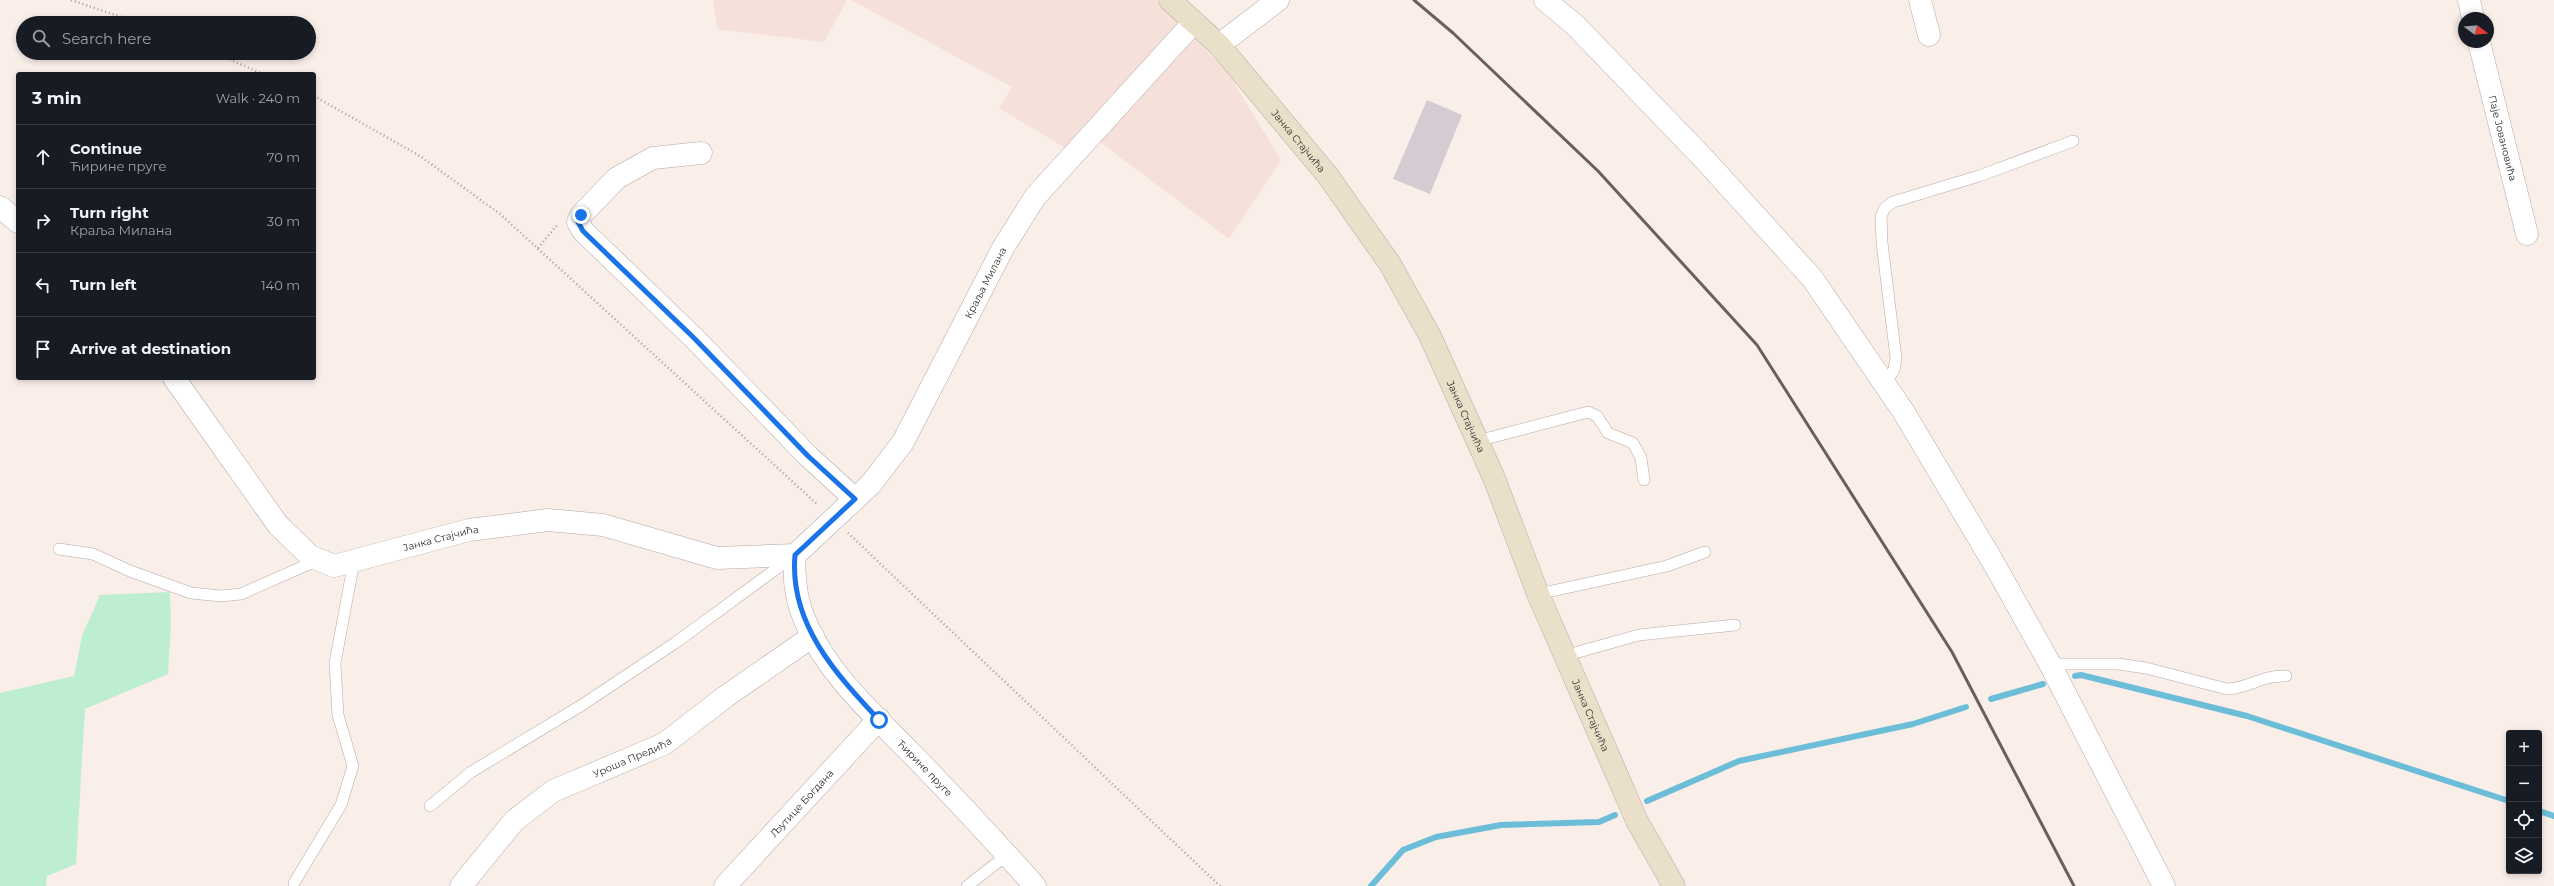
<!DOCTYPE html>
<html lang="en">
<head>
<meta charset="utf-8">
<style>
  :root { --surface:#171b24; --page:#242831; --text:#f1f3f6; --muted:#9ea1a6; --line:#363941 }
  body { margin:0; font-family:Montserrat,sans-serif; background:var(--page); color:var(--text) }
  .controls { position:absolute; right:12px; bottom:12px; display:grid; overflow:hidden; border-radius:4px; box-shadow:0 2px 6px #0003 }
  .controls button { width:36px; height:36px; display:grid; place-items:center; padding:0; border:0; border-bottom:1px solid var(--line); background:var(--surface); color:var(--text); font:20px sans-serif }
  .compass { position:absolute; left:2458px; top:12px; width:36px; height:36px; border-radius:50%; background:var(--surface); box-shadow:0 2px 6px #0003; rotate:106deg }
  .stop { position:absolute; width:12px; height:12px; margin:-9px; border:3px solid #1a73e8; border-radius:50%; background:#fff }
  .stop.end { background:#1a73e8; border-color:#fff; box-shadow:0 1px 4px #0008 }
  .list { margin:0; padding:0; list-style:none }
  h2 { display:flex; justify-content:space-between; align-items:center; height:52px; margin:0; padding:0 16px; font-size:17px }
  h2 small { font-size:13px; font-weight:400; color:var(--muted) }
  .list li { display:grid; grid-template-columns:26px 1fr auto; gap:12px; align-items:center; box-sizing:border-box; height:64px; padding:0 16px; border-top:1px solid var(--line) }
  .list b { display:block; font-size:15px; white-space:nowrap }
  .list p { margin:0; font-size:13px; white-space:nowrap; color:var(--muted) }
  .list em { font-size:13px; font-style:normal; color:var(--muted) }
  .icon { flex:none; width:22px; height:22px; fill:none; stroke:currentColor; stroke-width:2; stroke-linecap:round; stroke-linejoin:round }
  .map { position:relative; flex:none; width:2554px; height:886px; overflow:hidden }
  .search { position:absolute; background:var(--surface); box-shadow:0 2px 6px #0003; left:16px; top:16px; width:300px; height:44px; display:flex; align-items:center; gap:10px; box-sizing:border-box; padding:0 14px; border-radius:22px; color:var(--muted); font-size:15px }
  .panel { position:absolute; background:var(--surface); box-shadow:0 2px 6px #0003; left:16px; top:72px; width:300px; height:308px; border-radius:4px }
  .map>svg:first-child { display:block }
</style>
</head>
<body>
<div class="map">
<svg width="2554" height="886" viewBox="0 0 2554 886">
  <rect width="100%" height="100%" fill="#faeee9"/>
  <g fill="#f5e1d9">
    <path d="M 713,0 L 847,0 L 824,42 L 717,29 Z"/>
    <path d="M 851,0 L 1156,0 L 1227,71 L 1281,160 L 1229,239 L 1097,140 L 1078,156 L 999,108 L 1012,87 Z"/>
  </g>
  <path fill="#bdeed2" d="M 170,592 L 171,626 L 168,674 L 85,709 L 76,864 L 47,876 L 46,886 L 0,886 L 0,693 L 74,676 L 82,636 L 100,595 Z"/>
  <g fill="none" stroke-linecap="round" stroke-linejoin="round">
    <g stroke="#6cbed8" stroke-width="6">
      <path d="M 2075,676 L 2081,675 L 2247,716 L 2509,801"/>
      <path d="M 1991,699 L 2043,684"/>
      <path d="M 1647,801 L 1739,761 L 1913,724 L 1966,707"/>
      <path d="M 2539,811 L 2554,816"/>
      <path d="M 1371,886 L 1403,850 L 1436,837 L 1501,825 L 1599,822 L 1615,815"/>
    </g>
  </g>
  <path fill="#d5cbd2" d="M 1427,100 L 1462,115 L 1430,194 L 1393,179 Z"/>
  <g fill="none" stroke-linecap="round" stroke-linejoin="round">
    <defs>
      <g id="lane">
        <path d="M 1884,384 L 1894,370 L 1896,358 L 1882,243 L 1881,216 L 1885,208 L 1893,202 L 1979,176 L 2073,141"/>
        <path d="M 1477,441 L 1588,412 L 1597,416 L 1608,433 L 1633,443 L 1641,458 L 1644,480"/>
        <path d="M 59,549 L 93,554 L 130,571 L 191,593 L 221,596 L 241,594 L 318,560"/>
        <path d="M 1538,594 L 1667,566 L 1705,552"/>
        <path d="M 1564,656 L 1639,635 L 1735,625"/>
        <path d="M 2050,664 L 2118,664 L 2146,668 L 2227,689 C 2249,688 2262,675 2286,676"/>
        <path d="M 430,806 L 471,772 L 582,705 L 675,643 L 791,558"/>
        <path d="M 294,883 L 341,805 L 353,766 L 338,715 L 335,663 L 354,561"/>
        <path d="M 967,886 L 1007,855"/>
      </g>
      <g id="street">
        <path d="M 1545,0 L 1575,25 L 1705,160 L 1812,278 L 1903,411 L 1993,562 L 2050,664 L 2164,886"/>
        <path d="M 1920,0 L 1929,35"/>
        <path d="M 2469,0 L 2473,18"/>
        <path id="s1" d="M 2479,42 L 2527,234"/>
        <path d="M 1219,45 L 1278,0"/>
        <path d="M 701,153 L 653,158 L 617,178 L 581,215 L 578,222 L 583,231 L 694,338 L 808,456 L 855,499"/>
        <path d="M 0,207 L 18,222"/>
        <path id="s2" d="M 174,378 L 278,525 L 310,556 L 334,566 L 469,530 L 548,520 L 603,525 L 717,558 L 795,555"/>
        <path id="s3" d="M 795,555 L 871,484 L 903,442 L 1003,248 L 1035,197 L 1194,22"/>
        <path id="s4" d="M 795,555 C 793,579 796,601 806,623 C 827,673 873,714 910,752 C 953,796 994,840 1035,886"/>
        <path id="s5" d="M 461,886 L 514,821 L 553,791 L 664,744 L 725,697 L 813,636"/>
        <path id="s6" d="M 725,886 L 879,719"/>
      </g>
      <g id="secondary">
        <path id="s7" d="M 1170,0 L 1219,45 L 1328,176 L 1390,264 L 1430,336 L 1494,478 L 1538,594 L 1637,821 L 1674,886"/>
      </g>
    </defs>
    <use href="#lane" stroke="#b4a9a4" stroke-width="12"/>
    <use href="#street" stroke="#b4a9a4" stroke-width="23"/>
    <use href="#secondary" stroke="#b4a9a4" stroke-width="23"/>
    <g stroke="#a69d99" stroke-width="2.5" stroke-dasharray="1 3" stroke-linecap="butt">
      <path d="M 71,0 L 139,23"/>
      <path d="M 215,53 L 263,74"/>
      <path d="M 314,96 L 420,156 L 500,214 L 818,505"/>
      <path d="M 538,248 L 558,224"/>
      <path d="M 848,533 L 1220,886"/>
    </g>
    <use href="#lane" stroke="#fff" stroke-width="11"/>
    <use href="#street" stroke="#fff" stroke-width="22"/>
    <use href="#secondary" stroke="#eadfc9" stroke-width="22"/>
    <path stroke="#67605d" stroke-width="3" d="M 1414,0 L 1453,33 L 1598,171 L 1757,345 L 1952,652 L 2074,886"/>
  </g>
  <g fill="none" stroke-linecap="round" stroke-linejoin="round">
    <path stroke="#1a73e8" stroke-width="5" d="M 581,215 L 578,222 L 583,231 L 694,338 L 808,456 L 855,499 L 795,555 C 789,623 835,673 879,720"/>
  </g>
  <g text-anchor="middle" stroke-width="4" stroke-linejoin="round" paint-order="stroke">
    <g font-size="10" fill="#332e2c" stroke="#faeee9">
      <text dy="4" stroke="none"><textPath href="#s1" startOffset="99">Паје Јовановића</textPath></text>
      <text dy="4" stroke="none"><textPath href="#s7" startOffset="191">Јанка Стајчића</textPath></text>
      <text dy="4" stroke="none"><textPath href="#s3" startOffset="336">Краља Милана</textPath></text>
      <text dy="4" stroke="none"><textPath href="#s7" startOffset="515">Јанка Стајчића</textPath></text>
      <text dy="4" stroke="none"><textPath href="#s2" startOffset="361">Јанка Стајчића</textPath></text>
      <text dy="4" stroke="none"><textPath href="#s7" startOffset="839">Јанка Стајчића</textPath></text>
      <text dy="4" stroke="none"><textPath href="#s5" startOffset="219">Уроша Предића</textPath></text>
      <text dy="4" stroke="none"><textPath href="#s4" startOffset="258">Ћирине пруге</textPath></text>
      <text dy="4" stroke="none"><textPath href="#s6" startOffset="113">Љутице Богдана</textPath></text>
    </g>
  </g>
</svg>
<div class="controls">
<button>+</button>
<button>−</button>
<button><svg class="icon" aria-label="locate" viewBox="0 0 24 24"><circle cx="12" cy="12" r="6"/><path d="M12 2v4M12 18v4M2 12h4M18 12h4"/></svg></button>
<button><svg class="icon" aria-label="layers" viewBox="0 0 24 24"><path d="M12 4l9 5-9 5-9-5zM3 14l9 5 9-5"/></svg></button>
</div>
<svg class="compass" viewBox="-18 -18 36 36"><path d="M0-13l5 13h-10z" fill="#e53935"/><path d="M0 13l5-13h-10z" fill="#9ea1a6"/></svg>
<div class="stop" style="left:879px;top:720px"></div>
<div class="stop end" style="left:581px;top:215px"></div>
<div class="search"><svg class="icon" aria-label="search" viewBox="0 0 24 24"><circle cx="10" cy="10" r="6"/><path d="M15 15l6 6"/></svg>Search here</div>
<section class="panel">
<h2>3 min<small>Walk · 240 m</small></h2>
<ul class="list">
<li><svg class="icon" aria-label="ahead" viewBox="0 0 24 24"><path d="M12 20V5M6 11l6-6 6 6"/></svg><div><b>Continue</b><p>Ћирине пруге</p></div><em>70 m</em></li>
<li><svg class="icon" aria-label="right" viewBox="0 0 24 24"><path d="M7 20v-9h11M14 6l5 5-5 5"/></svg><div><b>Turn right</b><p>Краља Милана</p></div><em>30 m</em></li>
<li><svg class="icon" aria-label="left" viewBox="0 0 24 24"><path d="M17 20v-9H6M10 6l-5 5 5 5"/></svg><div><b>Turn left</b></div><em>140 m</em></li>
<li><svg class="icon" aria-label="arrive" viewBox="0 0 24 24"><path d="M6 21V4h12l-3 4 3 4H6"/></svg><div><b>Arrive at destination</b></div></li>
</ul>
</section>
</div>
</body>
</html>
